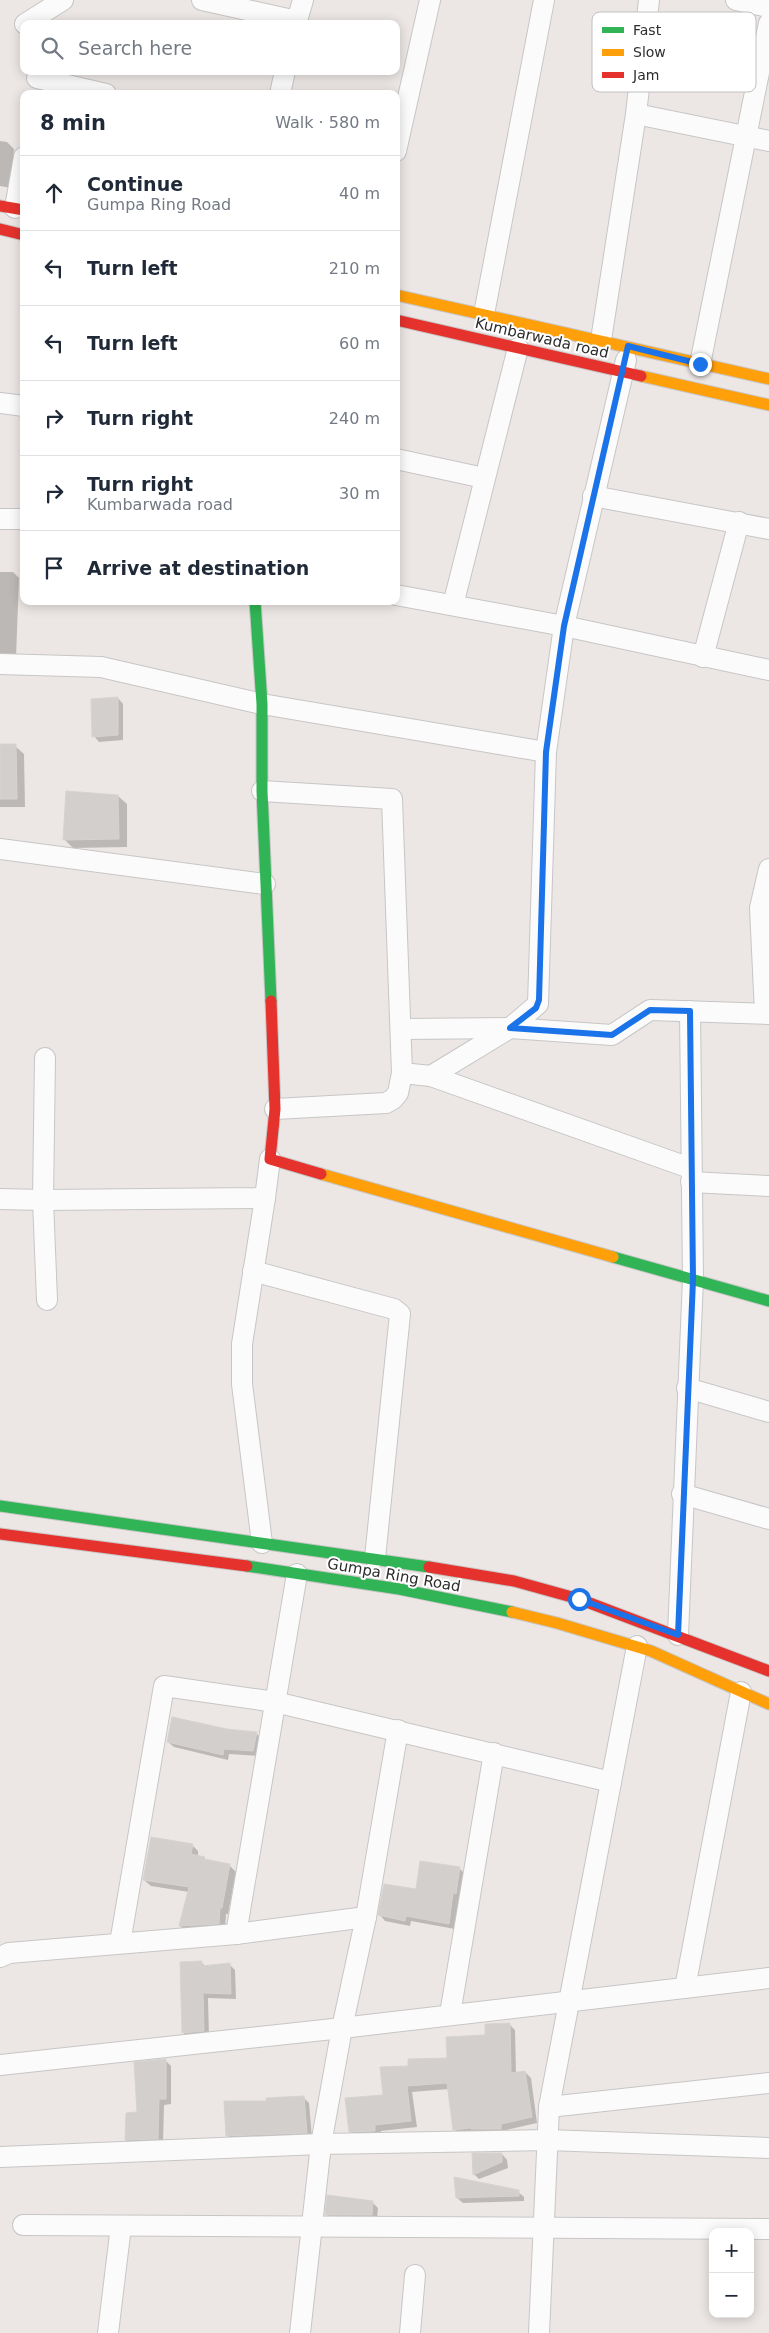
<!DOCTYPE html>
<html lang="en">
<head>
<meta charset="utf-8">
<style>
  :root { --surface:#fff; --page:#f2f2f3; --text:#1f2937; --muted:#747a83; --line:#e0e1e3 }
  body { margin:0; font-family:"DejaVu Sans",sans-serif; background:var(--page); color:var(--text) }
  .controls { position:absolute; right:15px; bottom:15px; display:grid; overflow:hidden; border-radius:10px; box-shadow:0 2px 12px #0003 }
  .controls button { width:45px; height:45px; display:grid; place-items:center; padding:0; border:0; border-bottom:1px solid var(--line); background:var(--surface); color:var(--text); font:25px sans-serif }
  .stop { position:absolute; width:15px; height:15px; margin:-11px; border:4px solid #1a73e8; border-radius:50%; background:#fff }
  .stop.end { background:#1a73e8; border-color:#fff; box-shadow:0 1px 5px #0008 }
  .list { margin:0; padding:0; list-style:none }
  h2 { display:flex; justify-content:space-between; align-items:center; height:65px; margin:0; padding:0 20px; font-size:21px }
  h2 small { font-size:16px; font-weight:400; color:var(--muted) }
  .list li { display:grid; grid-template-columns:32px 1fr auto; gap:15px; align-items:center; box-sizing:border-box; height:75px; padding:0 20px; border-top:1px solid var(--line) }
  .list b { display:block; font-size:19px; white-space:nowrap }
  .list p { margin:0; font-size:16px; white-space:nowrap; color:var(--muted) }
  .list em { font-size:16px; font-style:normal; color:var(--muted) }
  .icon { flex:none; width:28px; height:28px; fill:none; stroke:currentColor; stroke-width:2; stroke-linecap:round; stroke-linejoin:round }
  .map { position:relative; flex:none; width:769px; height:2333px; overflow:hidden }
  .search { position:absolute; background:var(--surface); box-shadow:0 2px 12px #0003; left:20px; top:20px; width:380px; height:55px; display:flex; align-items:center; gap:12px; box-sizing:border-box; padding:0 18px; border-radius:10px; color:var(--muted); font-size:19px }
  .panel { position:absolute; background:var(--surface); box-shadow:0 2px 12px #0003; left:20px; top:90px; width:380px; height:515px; border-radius:10px }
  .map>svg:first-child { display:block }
</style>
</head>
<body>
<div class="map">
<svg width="769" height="2333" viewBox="0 0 769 2333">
  <rect width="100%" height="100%" fill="#ece7e4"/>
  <g fill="#0003">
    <path d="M 0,141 L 7,142 L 14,149 L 11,188 L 0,186 Z"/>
    <path d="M 0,572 L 13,572 L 19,578 L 16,658 L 0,660 Z"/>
    <path d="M 118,698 L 123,704 L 123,740 L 99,742 L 94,736 Z"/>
    <path d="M 0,746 L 15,746 L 24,754 L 25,807 L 0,807 Z"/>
    <path d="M 118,796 L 127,804 L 127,847 L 73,848 L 64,839 Z"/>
    <path d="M 227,1730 L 256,1733 L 262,1739 L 258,1756 L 229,1754 L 228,1760 L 174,1747 L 168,1742 Z"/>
    <path d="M 192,1845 L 198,1851 L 198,1857 L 207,1861 L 229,1865 L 236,1872 L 228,1914 L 226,1914 L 225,1930 L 187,1932 L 180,1926 L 189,1892 L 151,1886 L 144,1880 Z"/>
    <path d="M 459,1868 L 465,1874 L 461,1899 L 459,1898 L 455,1929 L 411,1921 L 410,1926 L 385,1921 L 380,1915 L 417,1890 Z"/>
    <path d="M 201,1962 L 206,1967 L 229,1964 L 235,1970 L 236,1999 L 208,1998 L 209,2036 L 189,2038 L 184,2033 Z"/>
    <path d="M 509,2024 L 515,2030 L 516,2074 L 525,2072 L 531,2078 L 537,2123 L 506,2130 L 507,2134 L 460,2135 L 454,2129 L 449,2089 L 412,2092 L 417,2127 L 381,2131 L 381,2137 L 356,2137 L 350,2131 L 410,2067 L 448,2059 Z"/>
    <path d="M 165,2060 L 171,2066 L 171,2104 L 164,2105 L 163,2144 L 132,2145 L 126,2140 Z"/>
    <path d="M 303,2097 L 309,2103 L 312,2138 L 233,2141 L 227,2135 L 268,2102 Z"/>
    <path d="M 502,2154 L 507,2160 L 508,2168 L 479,2179 L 474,2174 Z"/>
    <path d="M 518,2192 L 524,2197 L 524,2201 L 463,2203 L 457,2198 Z"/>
    <path d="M 372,2202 L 378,2208 L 377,2220 L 332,2220 L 327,2214 Z"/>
  </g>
  <g fill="#d3cfcd" stroke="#d7d3d0">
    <path d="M 118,697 L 118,735 L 92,737 L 91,699 Z"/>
    <path d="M 0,744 L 16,744 L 17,799 L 0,799 Z"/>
    <path d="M 66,791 L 118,795 L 119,839 L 63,840 Z"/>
    <path d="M 172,1717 L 227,1729 L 257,1732 L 253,1751 L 224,1749 L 223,1755 L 167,1742 Z"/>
    <path d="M 151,1837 L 193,1844 L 191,1854 L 205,1857 L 204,1859 L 230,1864 L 222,1908 L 220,1908 L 219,1924 L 179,1926 L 189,1887 L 143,1880 Z"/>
    <path d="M 420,1861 L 460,1867 L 456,1894 L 453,1893 L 449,1924 L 406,1916 L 405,1921 L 378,1915 L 384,1884 L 416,1889 Z"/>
    <path d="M 202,1961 L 202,1966 L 230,1963 L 231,1994 L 203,1993 L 204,2031 L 182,2033 L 180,1962 Z"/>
    <path d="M 510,2023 L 511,2073 L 525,2071 L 532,2117 L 501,2124 L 501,2129 L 471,2129 L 470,2128 L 453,2130 L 447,2083 L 407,2086 L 411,2121 L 375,2125 L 375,2131 L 349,2132 L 345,2098 L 383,2095 L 380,2067 L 408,2066 L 408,2059 L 447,2058 L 446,2037 L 485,2035 L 485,2024 Z"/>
    <path d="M 166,2059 L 166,2099 L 159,2099 L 158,2139 L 125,2140 L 126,2113 L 137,2112 L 134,2062 Z"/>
    <path d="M 304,2096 L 307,2133 L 226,2136 L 224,2101 L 266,2101 L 266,2098 Z"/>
    <path d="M 472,2153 L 502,2153 L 502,2162 L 473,2175 Z"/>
    <path d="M 454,2177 L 519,2190 L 519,2196 L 456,2198 Z"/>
    <path d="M 327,2195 L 373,2201 L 372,2215 L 325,2215 Z"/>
  </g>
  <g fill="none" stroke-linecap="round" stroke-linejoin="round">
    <defs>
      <g id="street">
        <path d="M 202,0 L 297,21"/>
        <path d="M 736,0 L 769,7"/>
        <path d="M 25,24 L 63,0"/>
        <path d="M 296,24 L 303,0"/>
        <path d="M 37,78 L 106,94"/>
        <path d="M 280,94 L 285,71"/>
        <path d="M 636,114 L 769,141"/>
        <path d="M 396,151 L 430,0"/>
        <path d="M 15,208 L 24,157"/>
        <path d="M 484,314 L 544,0"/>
        <path d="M 601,340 L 636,114 L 649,0"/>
        <path d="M 700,364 L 769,23"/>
        <path d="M 0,403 L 24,406"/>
        <path d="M 396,459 L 484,478"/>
        <path d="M 593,496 L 769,529"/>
        <path d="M 0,519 L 24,519"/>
        <path d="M 396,595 L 564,626 L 769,670"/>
        <path d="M 453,605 L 518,348"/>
        <path d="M 703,657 L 739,522"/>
        <path d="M 0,664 L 101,667 L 262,704 L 546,752"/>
        <path d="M 262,791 L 392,799 L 402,1073 L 398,1093 L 393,1099 L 386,1103 L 275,1109"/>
        <path d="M 0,849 L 265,884"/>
        <path d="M 765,1013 L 760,908 L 769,869"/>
        <path d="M 402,1029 L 510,1028 L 612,1035 L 650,1010 L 769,1014"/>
        <path d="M 45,1058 L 43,1200 L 47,1300"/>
        <path d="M 402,1073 L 431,1076 L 690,1168"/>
        <path d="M 431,1076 L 510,1028 L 538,1004 L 546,752 L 564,626 L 626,360"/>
        <path d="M 691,1182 L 769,1186"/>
        <path d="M 0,1199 L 43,1200 L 265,1198 L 270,1159"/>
        <path d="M 253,1271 L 394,1309 L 400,1314 L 375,1558"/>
        <path d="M 687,1388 L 769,1412"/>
        <path d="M 682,1494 L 769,1519"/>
        <path d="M 262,1543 L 242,1384 L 242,1344 L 265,1198"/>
        <path d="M 678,1635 L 693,1279 L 690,1011"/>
        <path d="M 236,1934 L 297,1574"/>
        <path d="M 120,1943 L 164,1686 L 275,1702 L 611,1782"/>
        <path d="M 0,1957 L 9,1953 L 236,1934 L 366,1917"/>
        <path d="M 685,1988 L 741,1692"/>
        <path d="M 450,2014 L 494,1753"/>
        <path d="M 0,2065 L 342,2028 L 769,1978"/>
        <path d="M 549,2107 L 769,2083"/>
        <path d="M 0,2157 L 321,2144 L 547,2140 L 769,2148"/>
        <path d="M 23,2225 L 769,2229"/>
        <path d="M 108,2333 L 121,2226"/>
        <path d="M 300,2333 L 321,2144 L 342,2028 L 366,1917 L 398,1730"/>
        <path d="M 410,2333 L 415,2275"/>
        <path d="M 539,2333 L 549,2107 L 637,1646"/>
      </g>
      <g id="fast">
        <path d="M 255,601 L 262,704 L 262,791 L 271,1001"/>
        <path d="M 613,1257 L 769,1301"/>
        <path d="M 0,1506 L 429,1567"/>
        <path d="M 247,1566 L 399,1589 L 512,1612"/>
      </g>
      <g id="slow">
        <path d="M 396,295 L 769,379"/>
        <path d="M 641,376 L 769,405"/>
        <path d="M 321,1174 L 613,1257"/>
        <path d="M 512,1612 L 557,1623 L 651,1651 L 769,1704"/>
      </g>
      <g id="jam">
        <path d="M 0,206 L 24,210"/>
        <path d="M 0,229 L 24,235"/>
        <path d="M 396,320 L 641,376"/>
        <path d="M 271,1001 L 275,1109 L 270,1159 L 321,1174"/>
        <path d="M 0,1534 L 247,1566"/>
        <path d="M 429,1567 L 514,1581 L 579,1599 L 769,1671"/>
      </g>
    </defs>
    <use href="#street" stroke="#c7c6c6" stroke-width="22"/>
    <use href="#fast" stroke="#c7c6c6" stroke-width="13"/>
    <use href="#slow" stroke="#c7c6c6" stroke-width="13"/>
    <use href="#jam" stroke="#c7c6c6" stroke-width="13"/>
    <use href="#street" stroke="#fcfbfb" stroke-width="20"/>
    <use href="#fast" stroke="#30b455" stroke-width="11"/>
    <use href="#slow" stroke="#ff9f0a" stroke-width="11"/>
    <use href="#jam" stroke="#e5322d" stroke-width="11"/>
  </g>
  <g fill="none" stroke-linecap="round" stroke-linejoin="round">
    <path stroke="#1a73e8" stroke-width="6" d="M 579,1599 L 678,1635 L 693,1280 L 690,1011 L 650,1010 L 612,1035 L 510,1028 L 536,1008 L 539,1000 L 546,752 L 564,626 L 628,346 L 700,364"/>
  </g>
  <g text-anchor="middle" stroke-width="4" stroke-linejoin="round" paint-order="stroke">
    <g font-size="15" fill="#2d2d2d" stroke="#fff">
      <text transform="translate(542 338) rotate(13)" y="5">Kumbarwada road</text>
      <text transform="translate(394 1575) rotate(10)" y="5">Gumpa Ring Road</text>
    </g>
  </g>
  <rect x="592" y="12" width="164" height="80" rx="8" fill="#fff" stroke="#c0c0c0" stroke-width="1"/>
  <rect x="602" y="27" width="22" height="6" fill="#30b455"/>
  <rect x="602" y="49" width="22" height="7" fill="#ff9f0a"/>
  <rect x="602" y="72" width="22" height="6" fill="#e5322d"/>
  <g font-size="14" fill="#2d2d2d">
    <text x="633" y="35">Fast</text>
    <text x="633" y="57">Slow</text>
    <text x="633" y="80">Jam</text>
  </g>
</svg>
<div class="controls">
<button>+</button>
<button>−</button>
</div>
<div class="stop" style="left:579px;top:1599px"></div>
<div class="stop end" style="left:700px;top:364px"></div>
<div class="search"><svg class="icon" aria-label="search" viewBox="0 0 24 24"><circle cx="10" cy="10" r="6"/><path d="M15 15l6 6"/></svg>Search here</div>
<section class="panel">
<h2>8 min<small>Walk · 580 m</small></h2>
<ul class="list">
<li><svg class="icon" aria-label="ahead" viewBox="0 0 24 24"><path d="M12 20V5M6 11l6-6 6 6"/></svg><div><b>Continue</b><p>Gumpa Ring Road</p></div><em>40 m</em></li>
<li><svg class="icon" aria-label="left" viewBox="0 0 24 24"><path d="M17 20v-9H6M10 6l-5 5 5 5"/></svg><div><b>Turn left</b></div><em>210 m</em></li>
<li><svg class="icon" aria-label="left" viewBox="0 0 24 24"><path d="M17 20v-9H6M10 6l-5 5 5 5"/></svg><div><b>Turn left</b></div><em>60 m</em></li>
<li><svg class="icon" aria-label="right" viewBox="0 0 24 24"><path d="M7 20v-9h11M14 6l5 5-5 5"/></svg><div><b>Turn right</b></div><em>240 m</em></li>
<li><svg class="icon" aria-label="right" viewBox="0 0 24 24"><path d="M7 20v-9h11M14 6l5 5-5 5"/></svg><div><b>Turn right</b><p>Kumbarwada road</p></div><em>30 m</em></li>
<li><svg class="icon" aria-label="arrive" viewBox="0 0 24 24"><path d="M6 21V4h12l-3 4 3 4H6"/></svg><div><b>Arrive at destination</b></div></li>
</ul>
</section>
</div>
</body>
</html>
